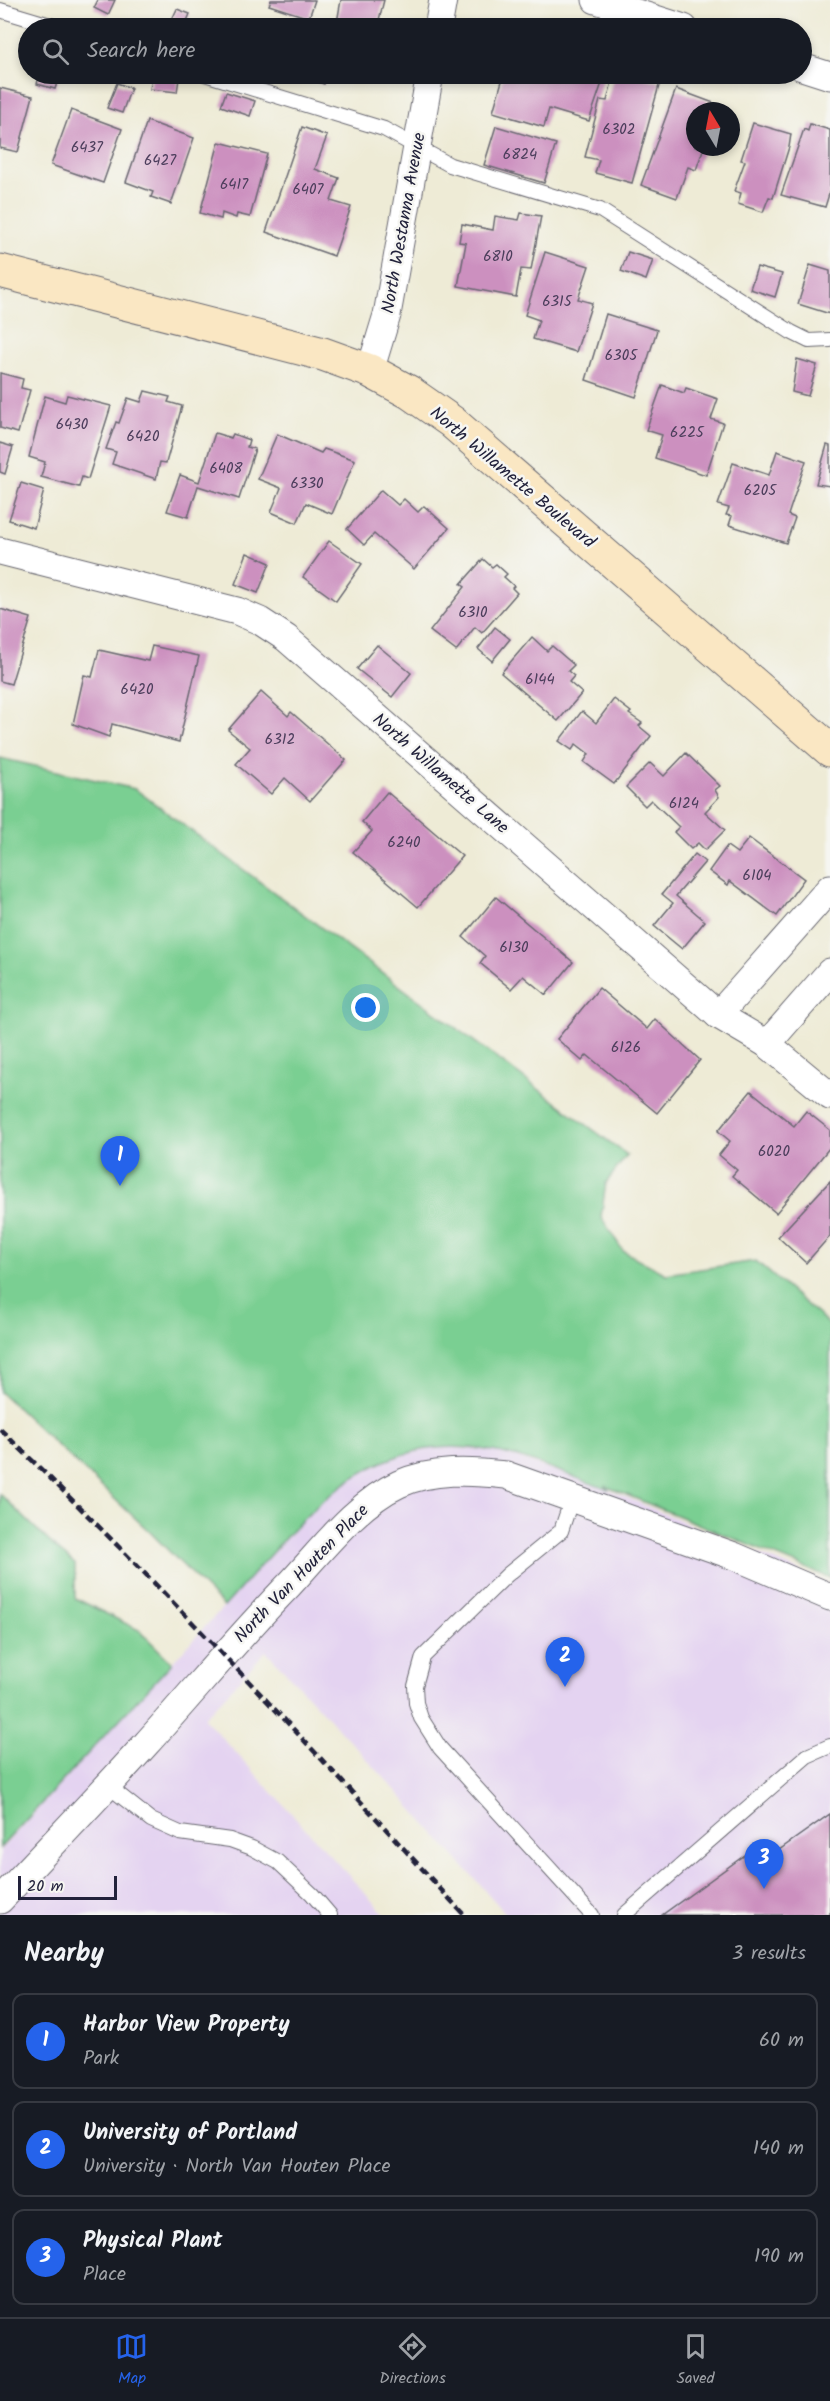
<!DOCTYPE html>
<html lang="en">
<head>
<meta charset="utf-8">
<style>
  :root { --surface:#171b24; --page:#20242c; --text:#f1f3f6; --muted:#9ea1a6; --line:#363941; --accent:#2563eb }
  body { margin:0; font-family:Kalam,sans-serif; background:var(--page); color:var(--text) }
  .compass { position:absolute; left:686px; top:102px; width:54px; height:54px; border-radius:50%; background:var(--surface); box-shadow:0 3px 9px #0003; rotate:350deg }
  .scale { position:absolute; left:18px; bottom:15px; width:99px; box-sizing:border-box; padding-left:6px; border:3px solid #22223b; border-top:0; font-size:16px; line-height:21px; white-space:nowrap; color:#22223b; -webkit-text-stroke:4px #f6f6f2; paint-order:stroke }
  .you { position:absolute; left:366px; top:1008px; width:21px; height:21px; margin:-15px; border:4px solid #fff; border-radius:50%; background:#1a73e8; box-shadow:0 0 0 9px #1a73e833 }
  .badge { display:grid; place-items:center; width:39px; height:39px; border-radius:50%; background:var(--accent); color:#fff; font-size:20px; font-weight:700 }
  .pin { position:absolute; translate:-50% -50px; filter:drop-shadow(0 2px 3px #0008) }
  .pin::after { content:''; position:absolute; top:32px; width:21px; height:18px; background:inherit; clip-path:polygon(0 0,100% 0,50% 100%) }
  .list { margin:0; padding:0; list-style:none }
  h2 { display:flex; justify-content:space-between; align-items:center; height:78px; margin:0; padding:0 24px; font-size:26px }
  h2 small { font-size:20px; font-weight:400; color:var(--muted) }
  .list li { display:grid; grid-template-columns:39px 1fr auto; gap:18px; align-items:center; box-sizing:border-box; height:96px; margin:0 12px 12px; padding:0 12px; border:2px solid var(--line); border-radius:12px }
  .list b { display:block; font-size:22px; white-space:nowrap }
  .list p { margin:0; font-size:20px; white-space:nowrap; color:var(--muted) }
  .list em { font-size:20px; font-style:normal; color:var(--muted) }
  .icon { flex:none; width:33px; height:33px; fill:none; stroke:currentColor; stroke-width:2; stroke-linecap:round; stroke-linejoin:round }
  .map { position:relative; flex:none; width:830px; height:1915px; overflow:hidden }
  .search { position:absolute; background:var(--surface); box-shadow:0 3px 9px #0003; left:18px; right:18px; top:18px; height:66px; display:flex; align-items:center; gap:15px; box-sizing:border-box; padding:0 21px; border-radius:33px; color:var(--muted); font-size:22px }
  .sheet { height:402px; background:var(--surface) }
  nav { display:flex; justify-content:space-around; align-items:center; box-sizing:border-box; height:84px; border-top:2px solid var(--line); background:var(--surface); font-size:16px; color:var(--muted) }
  nav a { display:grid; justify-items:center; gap:3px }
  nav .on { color:var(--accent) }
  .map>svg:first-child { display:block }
</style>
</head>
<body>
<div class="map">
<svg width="830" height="1915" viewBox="0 0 830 1915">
  <rect width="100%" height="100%" fill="#f6f6f2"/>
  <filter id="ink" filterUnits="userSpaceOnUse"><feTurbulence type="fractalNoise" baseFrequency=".0167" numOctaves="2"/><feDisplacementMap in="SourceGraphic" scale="12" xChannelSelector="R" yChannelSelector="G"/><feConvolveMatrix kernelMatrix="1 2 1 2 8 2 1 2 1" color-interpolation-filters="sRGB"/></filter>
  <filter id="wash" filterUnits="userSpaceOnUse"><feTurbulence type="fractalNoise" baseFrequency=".008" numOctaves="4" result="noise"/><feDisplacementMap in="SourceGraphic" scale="24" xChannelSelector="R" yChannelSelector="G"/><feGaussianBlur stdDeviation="1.35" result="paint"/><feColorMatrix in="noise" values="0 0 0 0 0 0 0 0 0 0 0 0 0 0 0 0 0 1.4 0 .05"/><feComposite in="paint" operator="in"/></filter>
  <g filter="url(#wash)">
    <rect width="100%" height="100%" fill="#eeebd6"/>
    <path fill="#e4d3f1" d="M 441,1447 L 493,1451 L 518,1458 L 609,1490 L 830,1584 L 830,1915 L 507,1915 L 390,1784 L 266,1651 L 204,1718 L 385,1915 L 0,1915 L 0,1850 L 314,1508 L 350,1478 L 371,1466 L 393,1457 Z"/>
    <g fill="#7acf92" stroke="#4e7866" stroke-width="1.5">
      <path d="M 0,758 L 135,789 L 627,1155 L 606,1183 L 601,1217 L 623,1251 L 666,1274 L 756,1261 L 830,1325 L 830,1578 L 605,1486 L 609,1490 C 571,1477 532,1458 492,1451 C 363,1427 300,1523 224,1607 L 150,1532 L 0,1392 Z"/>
      <path d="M 0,1494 L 59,1551 L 75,1564 L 75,1598 L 139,1630 L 172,1663 L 0,1848 Z"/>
    </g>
    <g id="blocks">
      <g fill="#cc90bf">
        <path d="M 98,0 L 115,0 L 108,15 L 94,8 Z"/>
        <path d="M 271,0 L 315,0 L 309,18 L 269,5 Z"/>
        <path d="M 341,0 L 384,0 L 377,28 L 336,28 Z"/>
        <path d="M 177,9 L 190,14 L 184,28 L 168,28 Z"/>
        <path d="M 40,74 L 60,74 L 55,89 L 37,84 Z"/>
        <path d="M 312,74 L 328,74 L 324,84 L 310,79 Z"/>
        <path d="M 504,74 L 591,74 L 604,77 L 589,121 L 549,109 L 544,127 L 493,112 Z"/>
        <path d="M 614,74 L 628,74 L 660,82 L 632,183 L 595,173 L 599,160 L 585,157 L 600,100 L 607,101 Z"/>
        <path d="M 152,76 L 179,79 L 177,92 L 150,89 Z"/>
        <path d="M 117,83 L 131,88 L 122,113 L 107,108 Z"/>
        <path d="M 0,88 L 33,96 L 18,152 L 0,148 Z"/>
        <path d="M 676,89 L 719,105 L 717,111 L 695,111 L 695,147 L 704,147 L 696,170 L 688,167 L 677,198 L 641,185 Z"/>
        <path d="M 226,92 L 255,101 L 250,116 L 221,106 Z"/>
        <path d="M 71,110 L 122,129 L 103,183 L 51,165 Z"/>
        <path d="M 147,121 L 194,138 L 171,204 L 151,197 L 153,192 L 126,182 Z"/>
        <path d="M 753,123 L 791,134 L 789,147 L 773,198 L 769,197 L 763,212 L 738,204 L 741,193 L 734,191 L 745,161 L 741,160 Z"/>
        <path d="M 810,124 L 830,130 L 830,191 L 825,207 L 781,195 L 804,129 L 808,131 Z"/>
        <path d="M 496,126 L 556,144 L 544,183 L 484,165 Z"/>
        <path d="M 302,127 L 327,136 L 315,169 L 339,178 L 331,201 L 351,207 L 334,256 L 266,232 Z"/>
        <path d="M 219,142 L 267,154 L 250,217 L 237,214 L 236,218 L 222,213 L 221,219 L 200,213 Z"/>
        <path d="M 521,213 L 541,216 L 531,270 L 521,269 L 516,297 L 458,286 L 466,243 L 459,242 L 462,224 L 493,230 L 495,216 L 519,220 Z"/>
        <path d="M 545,252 L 589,266 L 578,299 L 592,303 L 576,352 L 533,339 L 539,320 L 525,315 Z"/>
        <path d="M 628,252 L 653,260 L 646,280 L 621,271 Z"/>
        <path d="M 810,265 L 830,271 L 830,314 L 798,304 Z"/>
        <path d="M 757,267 L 782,274 L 775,297 L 750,289 Z"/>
        <path d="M 606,314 L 657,330 L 636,397 L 586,380 Z"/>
        <path d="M 797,359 L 817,365 L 808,396 L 792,392 Z"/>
        <path d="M 0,373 L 23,379 L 21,388 L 30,390 L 18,433 L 0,428 Z"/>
        <path d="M 662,385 L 684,393 L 686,388 L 718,399 L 711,419 L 723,423 L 706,475 L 655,458 L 662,435 L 646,430 Z"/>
        <path d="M 145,391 L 170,397 L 168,402 L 182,406 L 166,463 L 160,462 L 156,479 L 112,464 L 116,452 L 106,449 L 116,422 L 119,423 L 128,398 L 141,402 Z"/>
        <path d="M 67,395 L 111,406 L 88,479 L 82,477 L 79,487 L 41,477 L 45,462 L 29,457 L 45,396 L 65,402 Z"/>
        <path d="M 215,433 L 231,438 L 233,434 L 249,440 L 247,447 L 255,449 L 239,499 L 198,486 L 188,517 L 167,511 L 180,475 L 199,482 Z"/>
        <path d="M 277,434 L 321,453 L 324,449 L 355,460 L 332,514 L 306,503 L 297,523 L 271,512 L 281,488 L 258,479 Z"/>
        <path d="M 0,443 L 13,447 L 5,474 L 0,472 Z"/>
        <path d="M 827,445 L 830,446 L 830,486 L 816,484 Z"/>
        <path d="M 777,451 L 806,461 L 788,515 L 795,518 L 786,543 L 729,525 L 732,516 L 726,515 L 729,508 L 718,505 L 733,463 L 769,475 Z"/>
        <path d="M 21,483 L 44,490 L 34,528 L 9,520 Z"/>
        <path d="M 381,490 L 398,505 L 404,499 L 418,512 L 424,506 L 449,528 L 414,569 L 374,534 L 364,545 L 347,529 Z"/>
        <path d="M 329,541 L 362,564 L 336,601 L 303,577 Z"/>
        <path d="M 247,553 L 270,563 L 258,593 L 235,584 Z"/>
        <path d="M 483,559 L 492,567 L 496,564 L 507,574 L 504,577 L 514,586 L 512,588 L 517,593 L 482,633 L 475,627 L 456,651 L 430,631 L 465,587 L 461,584 Z"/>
        <path d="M 0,609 L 31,618 L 11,684 L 0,681 Z"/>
        <path d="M 495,627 L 510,639 L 492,661 L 478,649 Z"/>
        <path d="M 532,637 L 547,651 L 552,646 L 574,665 L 568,671 L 574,676 L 569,682 L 582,693 L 558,721 L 501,673 Z"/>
        <path d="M 377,645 L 411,673 L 392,697 L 357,669 Z"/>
        <path d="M 152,646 L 199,656 L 179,742 L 112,724 L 109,737 L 73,724 L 84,675 L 92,677 L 99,650 L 148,661 Z"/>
        <path d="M 261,692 L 288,716 L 291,712 L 346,760 L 310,801 L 285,778 L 271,794 L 236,764 L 250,748 L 228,730 Z"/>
        <path d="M 614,699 L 631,712 L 629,714 L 642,723 L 639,726 L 651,736 L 614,784 L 584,762 L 589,754 L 576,744 L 572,750 L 559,741 L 582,711 L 596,723 Z"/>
        <path d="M 686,753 L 720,786 L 715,790 L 719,797 L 705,812 L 725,830 L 705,850 L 698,843 L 691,849 L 674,832 L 679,827 L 651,800 L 645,806 L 626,787 L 650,763 L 664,776 Z"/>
        <path d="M 387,792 L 462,856 L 418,907 L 353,852 L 372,831 L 362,822 Z"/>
        <path d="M 749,838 L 804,879 L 777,916 L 730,881 L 728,885 L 709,871 L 727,846 L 737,853 Z"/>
        <path d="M 695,854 L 705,862 L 676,896 L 705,921 L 682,949 L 654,926 L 673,903 L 662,894 Z"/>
        <path d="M 496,897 L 573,962 L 546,995 L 523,976 L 511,989 L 480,963 L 485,956 L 463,937 Z"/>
        <path d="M 599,988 L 647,1029 L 655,1019 L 700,1060 L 657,1113 L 587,1055 L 582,1061 L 557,1039 Z"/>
        <path d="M 751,1091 L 794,1126 L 806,1111 L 830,1130 L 830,1147 L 776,1213 L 732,1176 L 737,1170 L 719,1155 L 730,1141 L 718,1131 Z"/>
        <path d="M 830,1181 L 830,1236 L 806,1263 L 778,1237 Z"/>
        <path d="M 830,1814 L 830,1915 L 662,1915 L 752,1850 L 762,1862 Z"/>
      </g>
    </g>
  </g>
  <g filter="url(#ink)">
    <use href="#blocks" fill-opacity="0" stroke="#696871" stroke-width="1.5"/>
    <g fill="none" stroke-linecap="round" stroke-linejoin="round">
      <defs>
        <g id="service">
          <path d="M 0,10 L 60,28"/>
          <path d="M 205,74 L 384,129 L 450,165 L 600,210 L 791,332 L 809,341 L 830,340"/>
          <path d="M 572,1498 L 561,1531 L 507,1575 L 423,1657 L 415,1686 L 416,1703 L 421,1718 L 440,1748 L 592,1915"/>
          <path d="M 107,1785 L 151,1820 L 180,1833 L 230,1840 L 252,1848 L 278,1862 L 312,1894 L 330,1915"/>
          <path d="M 624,1915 L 807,1756 L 830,1746"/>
        </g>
        <g id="minor">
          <path d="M 596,0 L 684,28"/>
          <path d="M 438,28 L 443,0"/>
          <path d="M 802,67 L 830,76"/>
          <path d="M 370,371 L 387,315 L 430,74"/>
          <path d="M 0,551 L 237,611 L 260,621 L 286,638 L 718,1015 L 767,1044 L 830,1096"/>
          <path d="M 718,1015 L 830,888"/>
          <path d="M 767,1044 L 830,972"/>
          <path d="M 0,1900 C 49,1848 98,1797 146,1744 C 194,1691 239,1636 289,1585 C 321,1551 357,1503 399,1484 C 432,1469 471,1471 506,1475 L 734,1556 L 830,1597"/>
        </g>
        <path id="secondary" d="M 0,271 L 323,354 L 370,371 L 409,392 L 452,422 L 830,750"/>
      </defs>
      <use href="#service" stroke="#696871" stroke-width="16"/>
      <use href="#minor" stroke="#696871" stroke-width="29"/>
      <use href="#secondary" stroke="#696871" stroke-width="35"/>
      <use href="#service" stroke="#fff" stroke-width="14"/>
      <use href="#minor" stroke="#fff" stroke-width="27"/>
      <use href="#secondary" stroke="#fae7c3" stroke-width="33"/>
      <path stroke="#22223b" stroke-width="4.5" stroke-dasharray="9 4.5" stroke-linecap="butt" d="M 0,1429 C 161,1585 314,1749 464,1915"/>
    </g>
  </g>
  <g text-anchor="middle" stroke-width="5" stroke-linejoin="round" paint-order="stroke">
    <g font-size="15" fill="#4c3e5c">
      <text x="619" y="134">6302</text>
      <text x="87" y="152">6437</text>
      <text x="520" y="159">6824</text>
      <text x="160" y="165">6427</text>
      <text x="234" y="189">6417</text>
      <text x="308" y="194">6407</text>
      <text x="498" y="261">6810</text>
      <text x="557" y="306">6315</text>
      <text x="621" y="360">6305</text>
      <text x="72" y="429">6430</text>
      <text x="687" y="437">6225</text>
      <text x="143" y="441">6420</text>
      <text x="226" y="473">6408</text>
      <text x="307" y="488">6330</text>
      <text x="760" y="495">6205</text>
      <text x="473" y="617">6310</text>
      <text x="540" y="684">6144</text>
      <text x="137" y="694">6420</text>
      <text x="280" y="744">6312</text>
      <text x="684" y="808">6124</text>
      <text x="404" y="847">6240</text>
      <text x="757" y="880">6104</text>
      <text x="514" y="952">6130</text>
      <text x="626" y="1052">6126</text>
      <text x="774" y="1156">6020</text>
    </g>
    <g font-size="18" fill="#22223b" stroke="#f6f6f2">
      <text transform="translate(403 223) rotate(-80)" y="6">North Westanna Avenue</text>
      <text transform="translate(513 477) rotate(40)" y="6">North Willamette Boulevard</text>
      <text transform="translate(441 773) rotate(41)" y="6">North Willamette Lane</text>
      <text transform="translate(301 1573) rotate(-46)" y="6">North Van Houten Place</text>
    </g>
  </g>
</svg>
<svg class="compass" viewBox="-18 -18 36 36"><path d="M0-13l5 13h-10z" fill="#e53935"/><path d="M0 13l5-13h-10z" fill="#9ea1a6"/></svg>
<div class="scale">20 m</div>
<div class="you"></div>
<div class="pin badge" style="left:120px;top:1186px">1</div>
<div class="pin badge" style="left:565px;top:1687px">2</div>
<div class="pin badge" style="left:764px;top:1889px">3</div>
<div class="search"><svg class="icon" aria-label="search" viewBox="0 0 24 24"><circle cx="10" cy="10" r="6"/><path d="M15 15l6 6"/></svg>Search here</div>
</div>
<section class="sheet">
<h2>Nearby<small>3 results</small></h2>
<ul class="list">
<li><span class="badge">1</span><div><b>Harbor View Property</b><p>Park</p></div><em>60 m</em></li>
<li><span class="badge">2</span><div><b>University of Portland</b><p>University · North Van Houten Place</p></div><em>140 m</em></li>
<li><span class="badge">3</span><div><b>Physical Plant</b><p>Place</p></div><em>190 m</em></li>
</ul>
</section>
<nav>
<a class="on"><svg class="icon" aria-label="map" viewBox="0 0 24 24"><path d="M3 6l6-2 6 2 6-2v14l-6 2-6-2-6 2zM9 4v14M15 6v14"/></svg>Map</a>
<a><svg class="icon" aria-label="directions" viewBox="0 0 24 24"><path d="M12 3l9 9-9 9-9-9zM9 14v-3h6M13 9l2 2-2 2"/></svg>Directions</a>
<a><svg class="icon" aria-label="saved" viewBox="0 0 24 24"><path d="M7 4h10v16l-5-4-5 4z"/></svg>Saved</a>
</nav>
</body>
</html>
